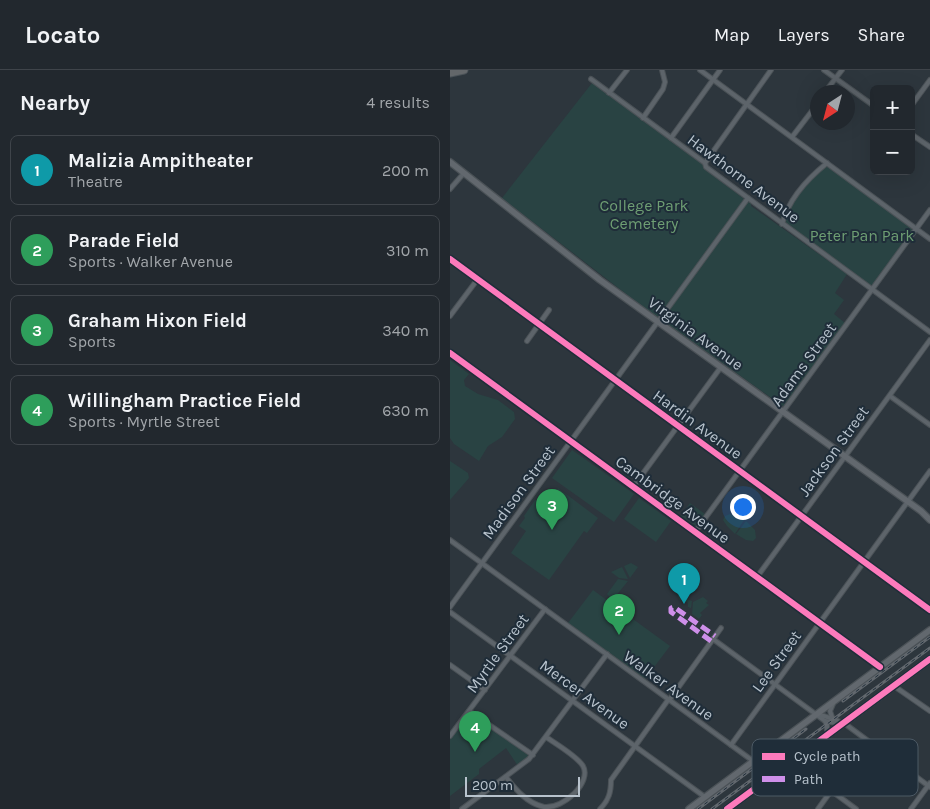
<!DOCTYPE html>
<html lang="en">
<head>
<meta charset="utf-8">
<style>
  :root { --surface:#22282e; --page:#2e343a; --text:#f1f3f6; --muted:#a2a6aa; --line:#3f444a; --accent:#db2777 }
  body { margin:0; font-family:Karla,sans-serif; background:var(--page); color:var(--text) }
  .controls { position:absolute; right:15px; top:15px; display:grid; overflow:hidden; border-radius:8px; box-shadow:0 5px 20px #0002 }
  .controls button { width:45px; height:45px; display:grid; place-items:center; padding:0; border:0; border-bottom:1px solid var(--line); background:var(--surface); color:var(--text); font:25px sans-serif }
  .compass { position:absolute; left:360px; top:15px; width:45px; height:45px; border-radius:50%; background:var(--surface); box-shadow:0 5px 20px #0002; rotate:216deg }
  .scale { position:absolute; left:15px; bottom:12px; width:115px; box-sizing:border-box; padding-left:5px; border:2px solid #b8c3cd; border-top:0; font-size:14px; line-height:18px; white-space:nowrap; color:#b8c3cd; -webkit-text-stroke:4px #1f2d39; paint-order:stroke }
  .you { position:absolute; left:292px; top:436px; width:18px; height:18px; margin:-12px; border:4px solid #fff; border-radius:50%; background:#1a73e8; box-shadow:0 0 0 8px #1a73e833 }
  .badge { display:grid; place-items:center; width:32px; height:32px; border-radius:50%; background:var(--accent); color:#fff; font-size:16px; font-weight:700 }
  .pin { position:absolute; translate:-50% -41px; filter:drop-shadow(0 1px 2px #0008) }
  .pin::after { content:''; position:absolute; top:26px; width:18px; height:15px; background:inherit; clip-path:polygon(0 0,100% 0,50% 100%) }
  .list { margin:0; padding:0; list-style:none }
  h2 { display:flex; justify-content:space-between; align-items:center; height:65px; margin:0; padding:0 20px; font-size:21px }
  h2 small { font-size:16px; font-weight:400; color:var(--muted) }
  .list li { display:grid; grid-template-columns:32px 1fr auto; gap:15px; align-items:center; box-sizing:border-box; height:70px; margin:0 10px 10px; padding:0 10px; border:1px solid var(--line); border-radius:8px }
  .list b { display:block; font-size:19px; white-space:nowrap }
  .list p { margin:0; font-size:16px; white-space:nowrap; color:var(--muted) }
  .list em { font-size:16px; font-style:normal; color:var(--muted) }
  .map { position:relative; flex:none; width:480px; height:739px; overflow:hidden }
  header { display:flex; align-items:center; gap:30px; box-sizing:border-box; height:70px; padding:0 25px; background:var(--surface); border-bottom:1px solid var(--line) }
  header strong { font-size:24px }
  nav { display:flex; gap:28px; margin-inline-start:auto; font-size:18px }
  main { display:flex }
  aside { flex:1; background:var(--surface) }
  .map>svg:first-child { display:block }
</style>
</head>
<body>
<header>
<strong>Locato</strong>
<nav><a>Map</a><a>Layers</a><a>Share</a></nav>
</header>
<main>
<aside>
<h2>Nearby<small>4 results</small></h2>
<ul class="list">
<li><span class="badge" style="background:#0f9aa8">1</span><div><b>Malizia Ampitheater</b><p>Theatre</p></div><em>200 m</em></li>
<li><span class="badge" style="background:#2e9e5b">2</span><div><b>Parade Field</b><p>Sports · Walker Avenue</p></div><em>310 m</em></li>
<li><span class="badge" style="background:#2e9e5b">3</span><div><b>Graham Hixon Field</b><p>Sports</p></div><em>340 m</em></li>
<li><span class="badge" style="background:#2e9e5b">4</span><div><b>Willingham Practice Field</b><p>Sports · Myrtle Street</p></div><em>630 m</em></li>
</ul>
</aside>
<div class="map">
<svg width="480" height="739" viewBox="0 0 480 739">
  <rect width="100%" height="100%" fill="#2d363d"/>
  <g fill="#294343">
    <path d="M 142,13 L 252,94 L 257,101 L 301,134 L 301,136 L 397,204 L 385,223 L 394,230 L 384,244 L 395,253 L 334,337 L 180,227 L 52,128 Z"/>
    <path d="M 375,95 L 468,158 L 423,221 L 328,150 L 363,106 Z"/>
    <path d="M 0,290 L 19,304 L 14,310 L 15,316 L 28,324 L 48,330 L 64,342 L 65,349 L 52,367 L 38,376 L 29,391 L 4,374 L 0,368 Z"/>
    <path d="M 122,380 L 184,424 L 164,452 L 102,408 Z"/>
    <path d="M 0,391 L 18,403 L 19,408 L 0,430 Z"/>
    <path d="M 108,418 L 148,448 L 137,463 L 134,461 L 99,510 L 61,483 L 76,461 L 69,456 L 75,448 L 74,446 L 85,430 L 88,430 L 95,435 Z"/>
    <path d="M 67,425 L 72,429 L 61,443 L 57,439 Z"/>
    <path d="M 189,428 L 221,451 L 206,472 L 174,449 Z"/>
    <path d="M 240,433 L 255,444 L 246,456 L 231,446 Z"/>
    <path d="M 280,444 L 294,450 L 285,464 L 277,456 L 273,450 L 275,446 Z"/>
    <path d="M 296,451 L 305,460 L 306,468 L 303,471 L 296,470 L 286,464 Z"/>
    <path d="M 181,493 L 188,497 L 180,508 L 174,496 Z"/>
    <path d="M 172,497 L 178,509 L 169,508 L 161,502 Z"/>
    <path d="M 168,509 L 178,511 L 165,527 L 161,528 L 157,524 Z"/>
    <path d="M 230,511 L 234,515 L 234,525 L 237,529 L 242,531 L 241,538 L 238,537 L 238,533 L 233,529 L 230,531 C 226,525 226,518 230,511 Z"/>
    <path d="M 143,520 L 220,576 L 195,609 L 118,553 Z"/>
    <path d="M 253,527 L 258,531 L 256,533 L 259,535 L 250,543 L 252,545 L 249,549 L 242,544 L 243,532 Z"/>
    <path d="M 19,644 L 81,686 L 68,696 L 56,678 L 29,699 L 29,704 L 0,726 L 0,669 Z"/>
  </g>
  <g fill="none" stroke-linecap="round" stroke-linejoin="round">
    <defs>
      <g id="street">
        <path d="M 250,0 L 480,169"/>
        <path d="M 374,0 L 424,36"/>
        <path d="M 141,9 L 255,93 L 256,97 L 480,262"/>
        <path d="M 375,22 L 392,0"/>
        <path d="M 159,23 L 177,0"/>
        <path d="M 461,36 L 480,10"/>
        <path d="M 193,48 L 213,19 L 215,12 L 212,0"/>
        <path d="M 461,64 L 480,77"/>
        <path d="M 342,67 L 368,33"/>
        <path d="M 221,68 L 270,0"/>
        <path d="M 255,93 L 321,0"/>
        <path d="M 0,119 L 14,103"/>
        <path d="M 332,154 C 339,128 357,109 377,93"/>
        <path d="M 0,189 L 480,540"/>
        <path d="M 0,246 L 27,210"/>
        <path d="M 77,271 L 99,240"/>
        <path d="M 0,283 L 430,597"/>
        <path d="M 440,326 L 480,355"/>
        <path d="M 183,417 L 271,297"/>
        <path d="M 245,462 L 480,140"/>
        <path d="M 0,470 L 303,691"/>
        <path d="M 307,507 L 480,270"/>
        <path d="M 0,537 L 298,128"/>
        <path d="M 0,542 L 255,727"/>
        <path d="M 263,569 L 375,651 L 391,654"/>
        <path d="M 0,595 L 35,620"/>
        <path d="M 444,616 L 480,641"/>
        <path d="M 220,629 L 271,558"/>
        <path d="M 19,641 L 83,685"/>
        <path d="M 368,645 C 376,645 385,651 394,653 L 480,717"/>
        <path d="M 383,650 L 380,641 L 383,634"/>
        <path d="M 375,651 L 377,655 L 377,666"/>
        <path d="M 0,666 L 95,539"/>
        <path d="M 281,675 L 480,401"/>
        <path d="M 341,691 L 406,739"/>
        <path d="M 56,707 C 66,720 77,733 94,737 C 114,739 142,712 133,696 C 127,686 106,674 96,667"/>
        <path d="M 12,739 L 79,689 L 157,584"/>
        <path d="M 150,739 C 159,730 161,722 161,710 L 218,630"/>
        <path d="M 368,739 L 381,721"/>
        <path d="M 461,739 L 480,713"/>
      </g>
      <g id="secondary">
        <path d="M 0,92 L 150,210 L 471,441 L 480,450"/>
        <path d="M 239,739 L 480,560"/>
      </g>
      <path id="primary" d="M 277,739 L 480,589"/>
      <path id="highway" d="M 0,3 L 14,0"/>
    </defs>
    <use href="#street" stroke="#4b5257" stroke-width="6"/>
    <use href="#secondary" stroke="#4b5257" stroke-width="8"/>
    <use href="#primary" stroke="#4b5359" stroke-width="9"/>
    <use href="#highway" stroke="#4a5258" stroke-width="9"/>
    <use href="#street" stroke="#5d646a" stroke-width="4"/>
    <use href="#secondary" stroke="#62686e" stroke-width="5.5"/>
    <use href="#primary" stroke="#5f666c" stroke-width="6"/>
    <use href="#highway" stroke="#63676a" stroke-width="7"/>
    <defs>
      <g id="rail">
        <path d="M 393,631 L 480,567"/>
        <path d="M 248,739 L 356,659"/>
        <path d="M 262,739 L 480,578"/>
      </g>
    </defs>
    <use href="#rail" stroke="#62686e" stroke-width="3"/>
    <use href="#rail" stroke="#1f2d39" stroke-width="1" stroke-dasharray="4" stroke-linecap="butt"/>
    <path stroke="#ce8fe9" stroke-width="5" stroke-dasharray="10 5" stroke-linecap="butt" d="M 261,571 L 221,542 L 221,538 L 224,537 L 265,566"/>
    <defs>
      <g id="cycleway">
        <path d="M 0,189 L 480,540"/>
        <path d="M 0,283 L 430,597"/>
        <path d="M 277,739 L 480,589"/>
      </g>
    </defs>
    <use href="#cycleway" stroke="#1f2d39" stroke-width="9"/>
    <use href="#cycleway" stroke="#fd7abc" stroke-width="6"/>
  </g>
  <g text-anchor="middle" stroke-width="4" stroke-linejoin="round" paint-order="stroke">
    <g font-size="16" fill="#b8c3cd" stroke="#1f2d39">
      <text transform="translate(294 108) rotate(37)" y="6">Hawthorne Avenue</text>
      <text transform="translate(246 263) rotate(36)" y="6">Virginia Avenue</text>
      <text transform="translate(353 294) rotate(-54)" y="6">Adams Street</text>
      <text transform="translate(248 354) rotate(36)" y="6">Hardin Avenue</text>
      <text transform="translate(383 381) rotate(-54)" y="6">Jackson Street</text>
      <text transform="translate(68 422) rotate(-54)" y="6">Madison Street</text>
      <text transform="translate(223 429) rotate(36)" y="6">Cambridge Avenue</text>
      <text transform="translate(47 583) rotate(-54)" y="6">Myrtle Street</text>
      <text transform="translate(326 591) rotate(-54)" y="6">Lee Street</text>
      <text transform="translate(219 615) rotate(36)" y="6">Walker Avenue</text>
      <text transform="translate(135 624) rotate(36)" y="6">Mercer Avenue</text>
    </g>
    <g font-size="16" fill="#6e9e73" stroke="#1f2d39">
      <text x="194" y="141">College Park<tspan x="194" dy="18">Cemetery</tspan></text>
      <text x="412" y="171">Peter Pan Park</text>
    </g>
  </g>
  <rect x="302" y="669" width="166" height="57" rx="8" fill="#1f2d39" stroke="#4d5a65" stroke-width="1"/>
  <rect x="312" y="683" width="23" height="7" fill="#fd7abc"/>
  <rect x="312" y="706" width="23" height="6" fill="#ce8fe9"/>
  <g font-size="14" fill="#b8c3cd">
    <text x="344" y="691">Cycle path</text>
    <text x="344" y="714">Path</text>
  </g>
</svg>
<div class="controls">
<button>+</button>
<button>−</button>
</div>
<svg class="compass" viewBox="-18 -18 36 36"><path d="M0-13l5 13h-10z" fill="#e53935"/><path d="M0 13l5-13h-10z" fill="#a2a6aa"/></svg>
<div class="scale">200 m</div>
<div class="you"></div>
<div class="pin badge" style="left:234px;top:534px;background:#0f9aa8">1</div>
<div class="pin badge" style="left:169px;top:565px;background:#2e9e5b">2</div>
<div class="pin badge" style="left:102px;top:460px;background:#2e9e5b">3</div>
<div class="pin badge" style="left:25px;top:682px;background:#2e9e5b">4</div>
</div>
</main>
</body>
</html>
